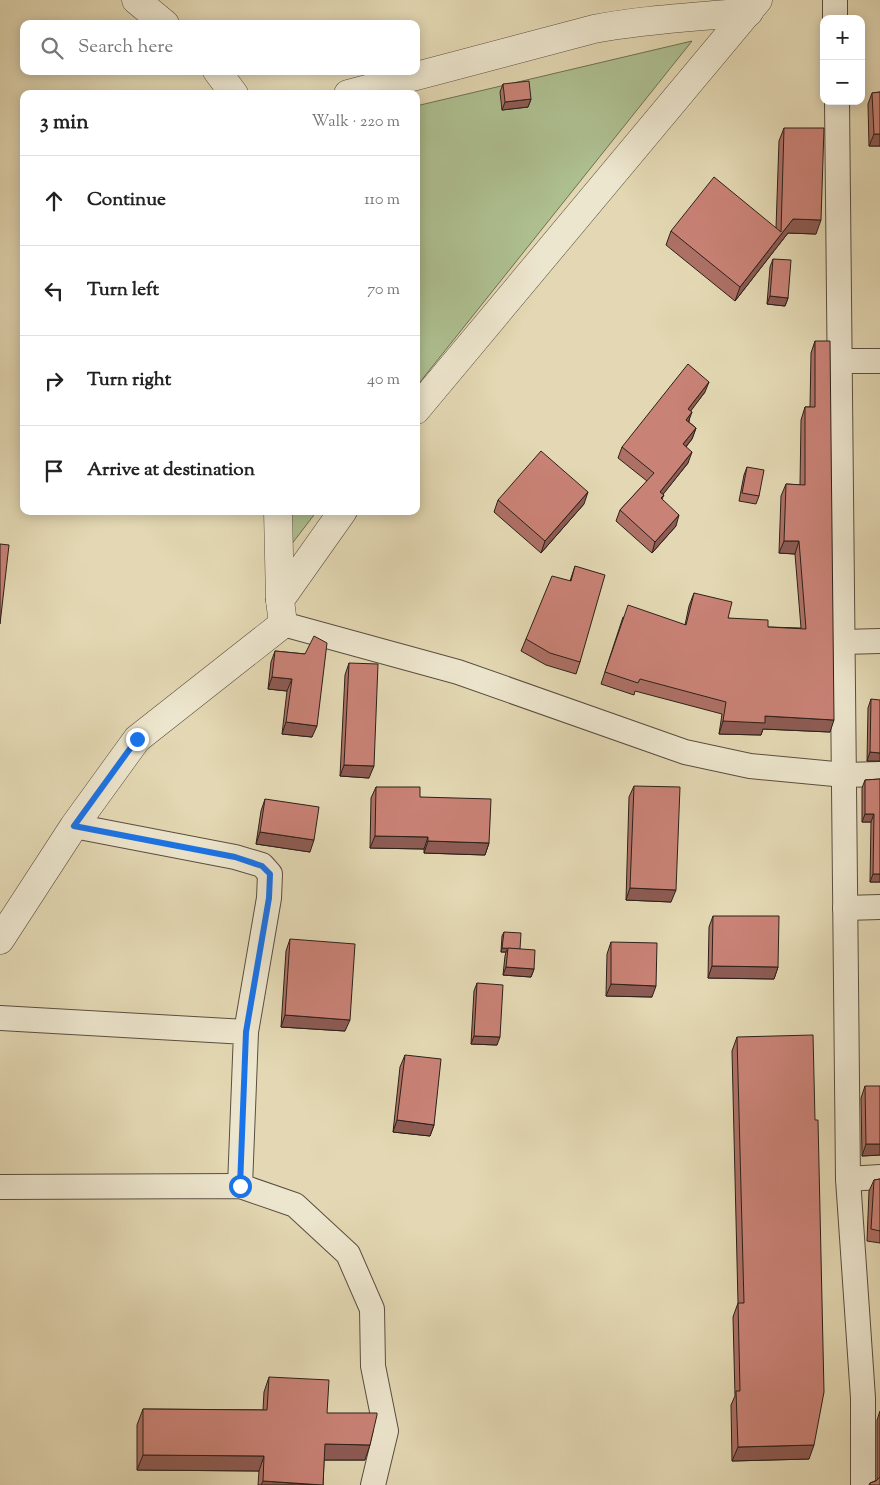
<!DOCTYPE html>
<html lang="en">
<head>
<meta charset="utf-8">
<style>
  :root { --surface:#fff; --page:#f2f2f2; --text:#222; --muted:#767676; --line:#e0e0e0 }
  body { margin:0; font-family:"Sorts Mill Goudy",serif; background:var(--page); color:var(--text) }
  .controls { position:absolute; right:15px; top:15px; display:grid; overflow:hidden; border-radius:10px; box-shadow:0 2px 12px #0003 }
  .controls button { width:45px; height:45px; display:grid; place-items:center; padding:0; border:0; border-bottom:1px solid var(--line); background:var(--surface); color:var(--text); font:25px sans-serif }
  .stop { position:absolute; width:15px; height:15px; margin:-11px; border:4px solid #1a73e8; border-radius:50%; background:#fff }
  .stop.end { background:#1a73e8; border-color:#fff; box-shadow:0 1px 5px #0008 }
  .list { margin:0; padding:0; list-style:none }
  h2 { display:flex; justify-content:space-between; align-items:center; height:65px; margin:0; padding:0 20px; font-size:21px }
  h2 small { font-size:16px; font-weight:400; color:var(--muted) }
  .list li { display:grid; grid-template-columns:32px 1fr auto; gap:15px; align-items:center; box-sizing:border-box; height:90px; padding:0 20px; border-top:1px solid var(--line) }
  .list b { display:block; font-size:19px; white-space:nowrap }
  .list em { font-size:16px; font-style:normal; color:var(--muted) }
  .icon { flex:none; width:28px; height:28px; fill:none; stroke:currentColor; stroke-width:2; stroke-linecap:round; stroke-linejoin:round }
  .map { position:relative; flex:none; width:880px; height:1485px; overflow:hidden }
  .search { position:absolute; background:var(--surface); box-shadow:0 2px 12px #0003; left:20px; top:20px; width:400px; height:55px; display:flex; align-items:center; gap:12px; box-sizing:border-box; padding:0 18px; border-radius:10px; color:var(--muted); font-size:19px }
  .panel { position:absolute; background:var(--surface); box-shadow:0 2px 12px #0003; left:20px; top:90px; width:400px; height:425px; border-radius:10px }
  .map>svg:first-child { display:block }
</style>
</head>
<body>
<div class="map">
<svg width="880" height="1485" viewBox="0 0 880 1485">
  <rect width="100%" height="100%" fill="#e3d8b3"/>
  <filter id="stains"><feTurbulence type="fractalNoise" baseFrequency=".004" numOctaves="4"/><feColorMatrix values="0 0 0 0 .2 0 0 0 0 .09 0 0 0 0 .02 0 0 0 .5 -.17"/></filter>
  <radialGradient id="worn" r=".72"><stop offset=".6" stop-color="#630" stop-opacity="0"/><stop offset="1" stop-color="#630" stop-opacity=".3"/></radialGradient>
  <g fill="#aec091" stroke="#6d7055">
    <path d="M 692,41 L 416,387 L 416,106 Z"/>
    <path d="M 290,511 L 317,511 L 291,545 Z"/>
  </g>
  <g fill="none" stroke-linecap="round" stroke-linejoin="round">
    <defs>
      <g id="minor">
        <path d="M 835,0 L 835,19"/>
        <path d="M 837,101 L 848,1179 L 863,1398 L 863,1485"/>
        <path d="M 840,361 L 880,361"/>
        <path d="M 283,624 L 458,672 L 685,752 L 750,766 L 845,775 L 880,774"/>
        <path d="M 843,642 L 880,641"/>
        <path d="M 74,826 L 235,857 L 262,865 L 270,874 L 269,898 L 246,1032"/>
        <path d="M 845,908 L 880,907"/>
        <path d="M 0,1018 L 246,1032 L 240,1186"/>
        <path d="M 848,1179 L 880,1177"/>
        <path d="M 0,1187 L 240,1186 L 295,1205 L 348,1254 L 372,1309 L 373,1366 L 386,1431 L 373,1485"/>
      </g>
      <g id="tertiary">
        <path d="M 136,0 L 165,24"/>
        <path d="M 217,71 L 234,94"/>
        <path d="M 348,94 L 594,29 C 645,19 698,17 749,12"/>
        <path d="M 416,410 L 758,0"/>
        <path d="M 278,511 L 280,600"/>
        <path d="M 0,940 L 74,826 L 137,739 L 283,624 L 280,600 L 343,511"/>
      </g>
    </defs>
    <use href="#minor" stroke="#5a4e40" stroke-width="26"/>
    <use href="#tertiary" stroke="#5a4e40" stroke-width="29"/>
    <use href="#minor" stroke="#ede6ce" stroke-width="24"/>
    <use href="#tertiary" stroke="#ede6ce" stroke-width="28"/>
  </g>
  <g fill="#ad7065" stroke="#2c2019">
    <path d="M 503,84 L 531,99 L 528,107 L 502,110 L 500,92 Z"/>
    <path d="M 880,92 L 880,146 L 869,146 L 868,104 L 872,93 Z"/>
    <path d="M 784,128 L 816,234 L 788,233 L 735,301 L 666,245 L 671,231 L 776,228 L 779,141 Z"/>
    <path d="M 773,259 L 788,298 L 785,306 L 767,304 L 770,267 Z"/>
    <path d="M 815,341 L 830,732 L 763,729 L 761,735 L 719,734 L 722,714 L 635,691 L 634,695 L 601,684 L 623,617 L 685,625 L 689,606 L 694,593 L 728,618 L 768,627 L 801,628 L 795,554 L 779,553 L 781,496 L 786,484 L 800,485 L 801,420 L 805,407 L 810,407 L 811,353 Z"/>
    <path d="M 705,392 L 690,411 L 689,422 L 696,428 L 692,439 L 686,447 L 688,463 L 663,494 L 664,495 L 662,499 L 676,526 L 652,553 L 616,521 L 620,510 L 647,481 L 618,458 L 622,447 Z"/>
    <path d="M 747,467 L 759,496 L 756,504 L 739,501 L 744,475 Z"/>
    <path d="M 498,500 L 584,504 L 541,553 L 494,512 Z"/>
    <path d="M 575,566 L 580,662 L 576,674 L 546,665 L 521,651 L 526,639 L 570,581 Z"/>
    <path d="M 275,651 L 305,654 L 312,737 L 282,734 L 287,691 L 268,689 L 271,662 Z"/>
    <path d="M 349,663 L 369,778 L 340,776 L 345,675 Z"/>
    <path d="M 871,699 L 880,761 L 867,761 L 868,708 Z"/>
    <path d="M 880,779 L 880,882 L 870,882 L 871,822 L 862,822 L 862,788 L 865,780 Z"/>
    <path d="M 634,786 L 671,902 L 626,900 L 629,797 Z"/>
    <path d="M 376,787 L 420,797 L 489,843 L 485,855 L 424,853 L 424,849 L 370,848 L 371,798 Z"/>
    <path d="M 265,799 L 310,852 L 256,844 L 261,811 Z"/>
    <path d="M 713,916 L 778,967 L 774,979 L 708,978 L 709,927 Z"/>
    <path d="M 504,932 L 520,949 L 534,969 L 531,977 L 503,975 L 505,956 L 506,952 L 501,952 L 502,936 Z"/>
    <path d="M 290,939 L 345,1031 L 281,1027 L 286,951 Z"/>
    <path d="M 611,942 L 652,997 L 606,996 L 607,954 Z"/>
    <path d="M 477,983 L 497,1045 L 471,1044 L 474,991 Z"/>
    <path d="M 737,1037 L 809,1459 L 732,1461 L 731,1405 L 735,1396 L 733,1317 L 738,1303 L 732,1051 Z"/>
    <path d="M 405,1055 L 434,1125 L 430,1136 L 393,1132 L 400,1067 Z"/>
    <path d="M 865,1086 L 880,1155 L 862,1156 L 861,1098 Z"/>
    <path d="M 880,1179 L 880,1243 L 867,1241 L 869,1191 L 874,1180 Z"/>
    <path d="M 269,1377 L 327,1413 L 365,1460 L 324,1460 L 323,1485 L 258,1485 L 259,1471 L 137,1470 L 137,1425 L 143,1409 L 263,1410 L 264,1392 Z"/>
    <path d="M 880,1411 L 880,1485 L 869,1485 L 870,1483 L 877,1480 L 877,1420 Z"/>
  </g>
  <g fill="#8d5b53" stroke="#2c2019">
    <path d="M 531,99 L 528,107 L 502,110 L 505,102 Z"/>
    <path d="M 874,134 L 880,134 L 880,146 L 869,146 Z"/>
    <path d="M 793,219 L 821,220 L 816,234 L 788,233 L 735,301 L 740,287 Z"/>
    <path d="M 770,296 L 788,298 L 785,306 L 767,304 Z"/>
    <path d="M 709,382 L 705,392 L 684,420 L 688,409 Z"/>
    <path d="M 692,412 L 688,423 L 686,420 Z"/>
    <path d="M 696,428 L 692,439 L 679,455 L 683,444 Z"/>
    <path d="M 692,452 L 688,463 L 657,502 L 660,492 Z"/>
    <path d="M 588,492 L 584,504 L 541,553 L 545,541 Z"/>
    <path d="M 679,515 L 676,526 L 652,553 L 655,542 Z"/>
    <path d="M 784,541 L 799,541 L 795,554 L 779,553 Z"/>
    <path d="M 272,677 L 292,679 L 287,691 L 268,689 Z"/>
    <path d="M 765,716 L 834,720 L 830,732 L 763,729 L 761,735 L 719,734 L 723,721 Z"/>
    <path d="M 286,722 L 317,726 L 312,737 L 282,734 Z"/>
    <path d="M 870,752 L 880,753 L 880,761 L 867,761 Z"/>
    <path d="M 344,765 L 374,766 L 369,778 L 340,776 Z"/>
    <path d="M 865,814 L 874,814 L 871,822 L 862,822 Z"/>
    <path d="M 260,832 L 314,840 L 310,852 L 256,844 Z"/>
    <path d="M 375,836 L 428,837 L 424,849 L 370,848 Z"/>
    <path d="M 428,841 L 489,843 L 485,855 L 424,853 Z"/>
    <path d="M 873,874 L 880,874 L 880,882 L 870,882 Z"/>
    <path d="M 630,888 L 676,890 L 671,902 L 626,900 Z"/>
    <path d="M 502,948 L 508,948 L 506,952 L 501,952 Z"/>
    <path d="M 712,966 L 778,967 L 774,979 L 708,978 Z"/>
    <path d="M 506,967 L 534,969 L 531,977 L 503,975 Z"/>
    <path d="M 611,984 L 656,986 L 652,997 L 606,996 Z"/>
    <path d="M 285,1015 L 350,1020 L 345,1031 L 281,1027 Z"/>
    <path d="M 474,1036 L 500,1037 L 497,1045 L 471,1044 Z"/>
    <path d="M 397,1120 L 434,1125 L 430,1136 L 393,1132 Z"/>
    <path d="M 866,1144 L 880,1144 L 880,1155 L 862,1156 Z"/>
    <path d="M 325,1444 L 370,1445 L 365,1460 L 320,1460 Z"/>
    <path d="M 814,1445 L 809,1459 L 732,1461 L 738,1447 Z"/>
    <path d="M 143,1455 L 264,1456 L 259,1471 L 137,1470 Z"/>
    <path d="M 263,1481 L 317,1485 L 261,1485 Z"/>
  </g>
  <g fill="#c98276" stroke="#2c2019">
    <path d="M 529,81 L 531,99 L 505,102 L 503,84 Z"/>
    <path d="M 880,92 L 880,134 L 874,134 L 872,93 Z"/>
    <path d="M 784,128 L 824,128 L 821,220 L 793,219 L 740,287 L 671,231 L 714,177 L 781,232 Z"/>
    <path d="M 773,259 L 791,260 L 788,298 L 770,296 Z"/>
    <path d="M 815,341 L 830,341 L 834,720 L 765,716 L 765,723 L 723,721 L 726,702 L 640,679 L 638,683 L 605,672 L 628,605 L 686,625 L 694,593 L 732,602 L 728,618 L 768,620 L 768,627 L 806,629 L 799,541 L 784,541 L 786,484 L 805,485 L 805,407 L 815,407 Z"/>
    <path d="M 688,364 L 709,382 L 688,409 L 692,412 L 686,420 L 696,428 L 683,444 L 692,452 L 660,492 L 664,495 L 661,498 L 679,515 L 655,542 L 620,510 L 654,473 L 622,447 Z"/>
    <path d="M 541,451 L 588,492 L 545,541 L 498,500 Z"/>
    <path d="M 747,467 L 764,470 L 759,496 L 742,493 Z"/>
    <path d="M 0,544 L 9,545 L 0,624 Z"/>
    <path d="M 575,566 L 605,575 L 580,662 L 550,653 L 526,639 L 552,576 L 571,581 Z"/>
    <path d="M 314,636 L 327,643 L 317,726 L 286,722 L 292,679 L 272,677 L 275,651 L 305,654 Z"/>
    <path d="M 349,663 L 378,664 L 374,766 L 344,765 Z"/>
    <path d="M 871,699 L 880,700 L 880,753 L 870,752 Z"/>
    <path d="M 880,779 L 880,874 L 873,874 L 874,814 L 865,814 L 865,780 Z"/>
    <path d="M 634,786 L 680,787 L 676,890 L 630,888 Z"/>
    <path d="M 376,787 L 420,787 L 420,797 L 491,799 L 489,843 L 428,841 L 428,837 L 375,836 Z"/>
    <path d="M 265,799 L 319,807 L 314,840 L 260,832 Z"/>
    <path d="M 713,916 L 779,916 L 778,967 L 712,966 Z"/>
    <path d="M 504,932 L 521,933 L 520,949 L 502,948 Z"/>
    <path d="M 290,939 L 355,944 L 350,1020 L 285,1015 Z"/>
    <path d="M 611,942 L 657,943 L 656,986 L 611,984 Z"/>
    <path d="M 508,948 L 535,950 L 534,969 L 506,967 Z"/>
    <path d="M 477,983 L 503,985 L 500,1037 L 474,1036 Z"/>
    <path d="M 813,1035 L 815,1120 L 818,1120 L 824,1392 L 814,1445 L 738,1447 L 736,1391 L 740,1391 L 738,1303 L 744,1303 L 737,1037 Z"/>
    <path d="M 405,1055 L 441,1059 L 434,1125 L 397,1120 Z"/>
    <path d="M 865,1086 L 880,1086 L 880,1144 L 866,1144 Z"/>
    <path d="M 880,1179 L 880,1231 L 871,1229 L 874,1180 Z"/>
    <path d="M 269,1377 L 329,1380 L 327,1413 L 377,1413 L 377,1415 L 370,1445 L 325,1444 L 323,1485 L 263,1481 L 264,1456 L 143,1455 L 143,1409 L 267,1410 Z"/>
    <path d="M 880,1477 L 880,1485 L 870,1485 L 870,1483 L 876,1481 Z"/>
  </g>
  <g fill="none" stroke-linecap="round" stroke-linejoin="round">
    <path stroke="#1a73e8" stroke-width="6" d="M 137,739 L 74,826 L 235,857 L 262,866 L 270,874 L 269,898 L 246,1032 L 240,1186"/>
  </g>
  <rect width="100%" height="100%" filter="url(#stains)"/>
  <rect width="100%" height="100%" fill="url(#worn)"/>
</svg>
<div class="controls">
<button>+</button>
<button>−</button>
</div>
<div class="stop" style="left:240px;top:1186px"></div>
<div class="stop end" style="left:137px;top:739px"></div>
<div class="search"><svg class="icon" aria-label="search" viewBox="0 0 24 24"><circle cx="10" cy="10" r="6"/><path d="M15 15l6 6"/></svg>Search here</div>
<section class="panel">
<h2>3 min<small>Walk · 220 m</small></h2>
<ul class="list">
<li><svg class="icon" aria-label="ahead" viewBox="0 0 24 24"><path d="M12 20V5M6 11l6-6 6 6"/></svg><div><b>Continue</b></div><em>110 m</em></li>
<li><svg class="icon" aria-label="left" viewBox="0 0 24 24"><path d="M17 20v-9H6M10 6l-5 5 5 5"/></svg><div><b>Turn left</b></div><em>70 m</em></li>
<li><svg class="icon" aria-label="right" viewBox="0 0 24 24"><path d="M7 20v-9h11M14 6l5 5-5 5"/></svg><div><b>Turn right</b></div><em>40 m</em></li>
<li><svg class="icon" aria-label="arrive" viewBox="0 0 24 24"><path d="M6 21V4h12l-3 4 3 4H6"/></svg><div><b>Arrive at destination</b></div></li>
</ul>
</section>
</div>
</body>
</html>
